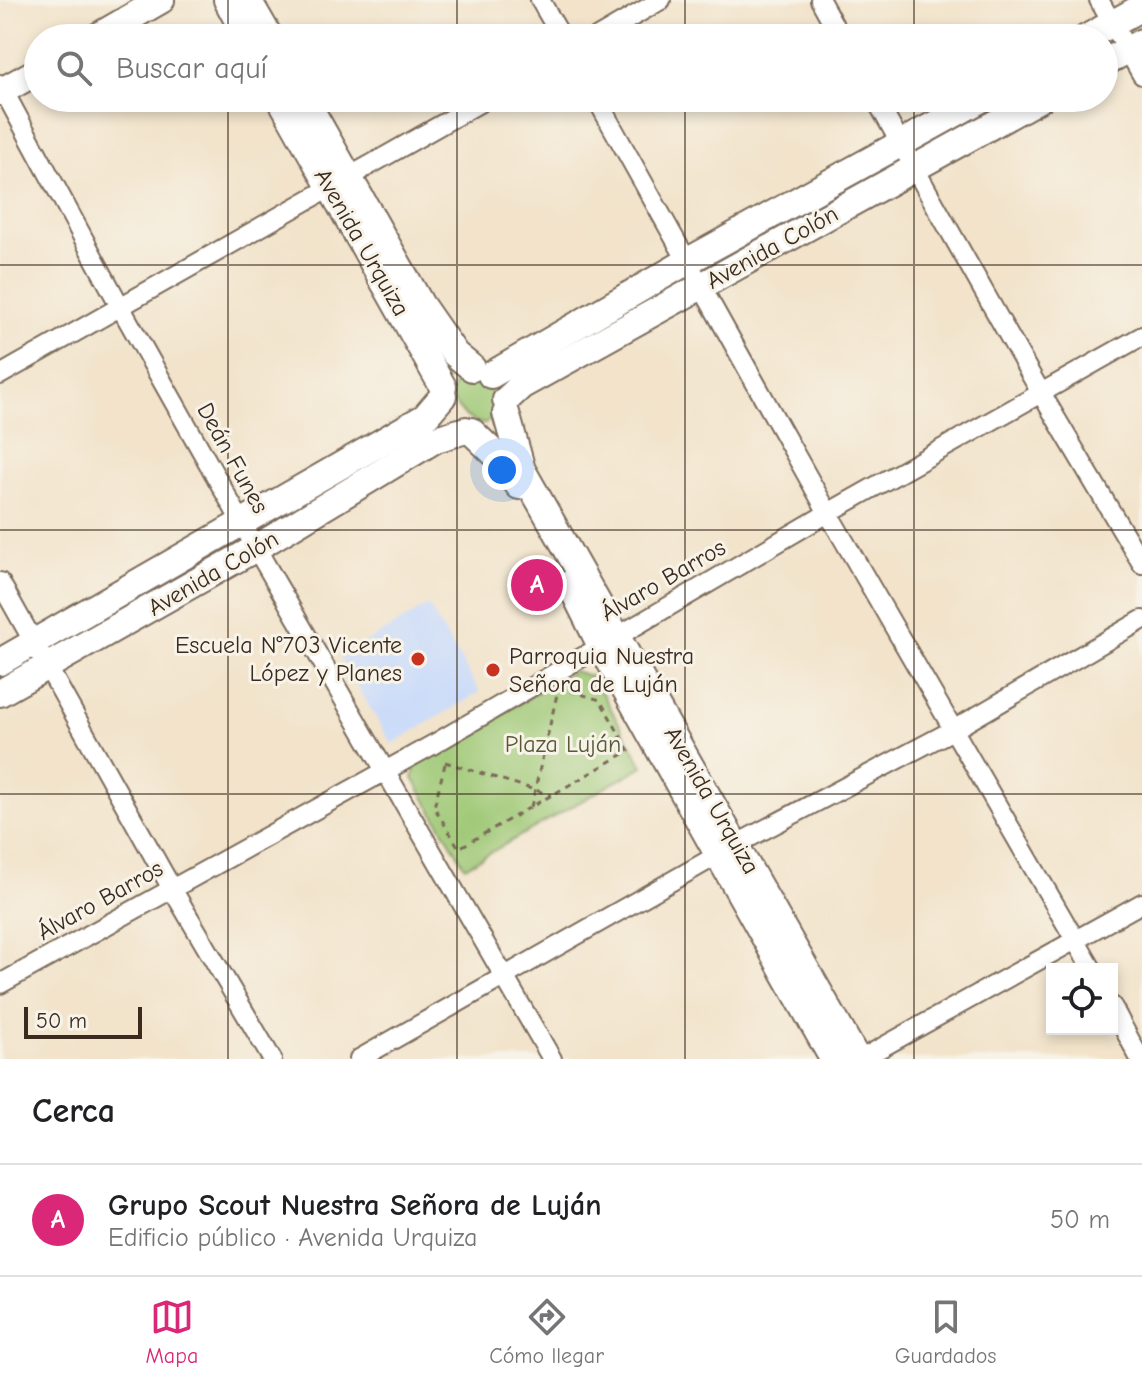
<!DOCTYPE html>
<html lang="es">
<head>
<meta charset="utf-8">
<style>
  :root { --surface:#fff; --page:#f2f2f2; --text:#202124; --muted:#757577; --line:#e0e0e0; --accent:#db2777 }
  body { margin:0; font-family:"Comic Neue",sans-serif; background:var(--page); color:var(--text) }
  .controls { position:absolute; right:24px; bottom:24px; display:grid; overflow:hidden; border-radius:0px; box-shadow:0 4px 12px #0003 }
  .controls button { width:72px; height:72px; display:grid; place-items:center; padding:0; border:0; border-bottom:2px solid var(--line); background:var(--surface); color:var(--text); font:40px sans-serif }
  .scale { position:absolute; left:24px; bottom:20px; width:118px; box-sizing:border-box; padding-left:8px; border:4px solid #3b2a1e; border-top:0; font-size:22px; line-height:28px; white-space:nowrap; color:#3b2a1e; -webkit-text-stroke:6px #f7f3e8; paint-order:stroke }
  .you { position:absolute; left:502px; top:470px; width:28px; height:28px; margin:-20px; border:6px solid #fff; border-radius:50%; background:#1a73e8; box-shadow:0 0 0 12px #1a73e833 }
  .badge { display:grid; place-items:center; width:52px; height:52px; border-radius:50%; background:var(--accent); color:#fff; font-size:26px; font-weight:700 }
  .pin { position:absolute; translate:-50% -50%; border:4px solid #fff; box-shadow:0 2px 8px #0006 }
  .list { margin:0; padding:0; list-style:none }
  h2 { display:flex; justify-content:space-between; align-items:center; height:104px; margin:0; padding:0 32px; font-size:34px }
  h2 small { font-size:26px; font-weight:400; color:var(--muted) }
  .list li { display:grid; grid-template-columns:52px 1fr auto; gap:24px; align-items:center; box-sizing:border-box; height:112px; padding:0 32px; border-top:2px solid var(--line) }
  .list b { display:block; font-size:30px; white-space:nowrap }
  .list p { margin:0; font-size:26px; white-space:nowrap; color:var(--muted) }
  .list em { font-size:26px; font-style:normal; color:var(--muted) }
  .icon { flex:none; width:44px; height:44px; fill:none; stroke:currentColor; stroke-width:2; stroke-linecap:round; stroke-linejoin:round }
  .map { position:relative; flex:none; width:1142px; height:1059px; overflow:hidden }
  .search { position:absolute; background:var(--surface); box-shadow:0 4px 12px #0003; left:24px; right:24px; top:24px; height:88px; display:flex; align-items:center; gap:20px; box-sizing:border-box; padding:0 28px; border-radius:44px; color:var(--muted); font-size:30px }
  .sheet { height:216px; background:var(--surface) }
  nav { display:flex; justify-content:space-around; align-items:center; box-sizing:border-box; height:112px; border-top:2px solid var(--line); background:var(--surface); font-size:22px; color:var(--muted) }
  nav a { display:grid; justify-items:center; gap:4px }
  nav .on { color:var(--accent) }
  .map>svg:first-child { display:block }
</style>
</head>
<body>
<div class="map">
<svg width="1142" height="1059" viewBox="0 0 1142 1059">
  <rect width="100%" height="100%" fill="#f7f3e8"/>
  <filter id="ink" filterUnits="userSpaceOnUse"><feTurbulence type="fractalNoise" baseFrequency=".0125" numOctaves="2"/><feDisplacementMap in="SourceGraphic" scale="16" xChannelSelector="R" yChannelSelector="G"/><feConvolveMatrix kernelMatrix="1 2 1 2 8 2 1 2 1" color-interpolation-filters="sRGB"/></filter>
  <filter id="wash" filterUnits="userSpaceOnUse"><feTurbulence type="fractalNoise" baseFrequency=".006" numOctaves="4" result="noise"/><feDisplacementMap in="SourceGraphic" scale="32" xChannelSelector="R" yChannelSelector="G"/><feGaussianBlur stdDeviation="1.8" result="paint"/><feColorMatrix in="noise" values="0 0 0 0 0 0 0 0 0 0 0 0 0 0 0 0 0 1.4 0 .05"/><feComposite in="paint" operator="in"/></filter>
  <g filter="url(#wash)">
    <rect width="100%" height="100%" fill="#f2e3ca"/>
    <path fill="#cbdcf9" d="M 428,605 L 480,692 L 392,744 L 340,658 Z"/>
    <g fill="#9ec875" stroke="#6c794a" stroke-width="2">
      <path d="M 468,374 C 489,382 497,393 495,416 L 484,424 C 469,423 448,404 453,387 C 455,380 463,377 468,374 Z"/>
      <path d="M 574,671 L 593,677 L 643,766 L 465,867 L 413,778 L 416,764 Z"/>
    </g>
  </g>
  <g filter="url(#ink)">
    <g fill="none" stroke-linecap="round" stroke-linejoin="round">
      <defs>
        <g id="street">
          <path d="M 540,0 L 562,38"/>
          <path d="M 820,0 L 841,38"/>
          <path d="M 1099,0 L 1142,75"/>
          <path d="M 596,38 L 661,0"/>
          <path d="M 0,84 L 121,308 L 256,548 L 552,1059"/>
          <path d="M 596,98 L 828,513 L 1092,969"/>
          <path d="M 875,98 L 1041,393 L 1142,564"/>
          <path d="M 0,375 L 488,98"/>
          <path d="M 0,582 L 171,887 L 272,1059"/>
          <path d="M 0,984 L 434,744 L 828,513 L 1142,336"/>
          <path d="M 1112,1006 L 1140,1059"/>
          <path d="M 359,1059 L 737,844 L 953,730 L 1142,620"/>
          <path d="M 861,1059 L 1142,903"/>
        </g>
        <g id="secondary">
          <path d="M 227,0 L 247,38"/>
          <path d="M 248,0 L 270,38"/>
          <path d="M 95,38 L 161,0"/>
          <path d="M 1086,38 L 1142,7"/>
          <path d="M 1104,63 L 1142,42"/>
          <path d="M 0,92 L 38,71"/>
          <path d="M 280,98 L 443,387"/>
          <path d="M 304,98 L 421,305 L 455,354 L 472,368"/>
          <path d="M 491,375 L 688,261 L 983,98"/>
          <path d="M 506,400 L 521,386 L 1041,98"/>
          <path d="M 506,413 L 522,470 L 857,1059"/>
          <path d="M 471,431 L 498,457 L 519,486"/>
          <path d="M 570,584 L 600,644 L 833,1059"/>
          <path d="M 0,662 L 425,417 L 443,396"/>
          <path d="M 0,693 L 256,548 L 436,439 L 466,430"/>
        </g>
      </defs>
      <use href="#street" stroke="#7b6b5a" stroke-width="22"/>
      <use href="#secondary" stroke="#7b6b5a" stroke-width="30"/>
      <g stroke="#7b6b5a" stroke-width="3" stroke-dasharray="6 6" stroke-linecap="butt">
        <path d="M 445,762 L 551,795"/>
        <path d="M 445,764 L 434,807 L 459,848 L 629,751 L 600,700 L 564,689"/>
        <path d="M 531,807 L 558,690"/>
      </g>
      <use href="#street" stroke="#fff" stroke-width="18"/>
      <use href="#secondary" stroke="#fff" stroke-width="26"/>
    </g>
  </g>
  <path fill="none" stroke="#3b2a1e" stroke-width="2" stroke-opacity="0.55" d="M 228,0 L 228,38M 457,0 L 457,38M 685,0 L 685,38M 914,0 L 914,38M 228,98 L 228,1059M 457,98 L 457,1059M 685,98 L 685,1059M 914,98 L 914,1059M 0,265 L 1142,265M 0,530 L 1142,530M 0,794 L 1142,794"/>
  <g fill="#c8321e" stroke="#f7f3e8" stroke-width="3">
    <circle cx="418" cy="659" r="8"/>
    <circle cx="493" cy="670" r="8"/>
  </g>
  <g text-anchor="middle" stroke-width="6" stroke-linejoin="round" paint-order="stroke">
    <g font-size="24" fill="#3b2a1e" stroke="#f7f3e8">
      <text transform="translate(362 242) rotate(60)" y="8">Avenida Urquiza</text>
      <text transform="translate(772 247) rotate(-29)" y="8">Avenida Colón</text>
      <text transform="translate(233 458) rotate(61)" y="8">Deán Funes</text>
      <text transform="translate(213 573) rotate(-30)" y="8">Avenida Colón</text>
      <text transform="translate(663 580) rotate(-30)" y="8">Álvaro Barros</text>
      <text transform="translate(712 800) rotate(60)" y="8">Avenida Urquiza</text>
      <text transform="translate(100 900) rotate(-29)" y="8">Álvaro Barros</text>
    </g>
    <g font-size="24" fill="#3b2a1e" stroke="#f7f3e8" text-anchor="end">
      <text x="402" y="653">Escuela N°703 Vicente<tspan x="402" dy="28">López y Planes</tspan></text>
      <text x="509" y="664" text-anchor="start">Parroquia Nuestra<tspan x="509" dy="28">Señora de Luján</tspan></text>
    </g>
    <g font-size="24" fill="#595938" stroke="#f7f3e8">
      <text x="563" y="752">Plaza Luján</text>
    </g>
  </g>
</svg>
<div class="controls">
<button><svg class="icon" aria-label="locate" viewBox="0 0 24 24"><circle cx="12" cy="12" r="6"/><path d="M12 2v4M12 18v4M2 12h4M18 12h4"/></svg></button>
</div>
<div class="scale">50 m</div>
<div class="you"></div>
<div class="pin badge" style="left:537px;top:585px">A</div>
<div class="search"><svg class="icon" aria-label="search" viewBox="0 0 24 24"><circle cx="10" cy="10" r="6"/><path d="M15 15l6 6"/></svg>Buscar aquí</div>
</div>
<section class="sheet">
<h2>Cerca<small></small></h2>
<ul class="list">
<li><span class="badge">A</span><div><b>Grupo Scout Nuestra Señora de Luján</b><p>Edificio público · Avenida Urquiza</p></div><em>50 m</em></li>
</ul>
</section>
<nav>
<a class="on"><svg class="icon" aria-label="map" viewBox="0 0 24 24"><path d="M3 6l6-2 6 2 6-2v14l-6 2-6-2-6 2zM9 4v14M15 6v14"/></svg>Mapa</a>
<a><svg class="icon" aria-label="directions" viewBox="0 0 24 24"><path d="M12 3l9 9-9 9-9-9zM9 14v-3h6M13 9l2 2-2 2"/></svg>Cómo llegar</a>
<a><svg class="icon" aria-label="saved" viewBox="0 0 24 24"><path d="M7 4h10v16l-5-4-5 4z"/></svg>Guardados</a>
</nav>
</body>
</html>
